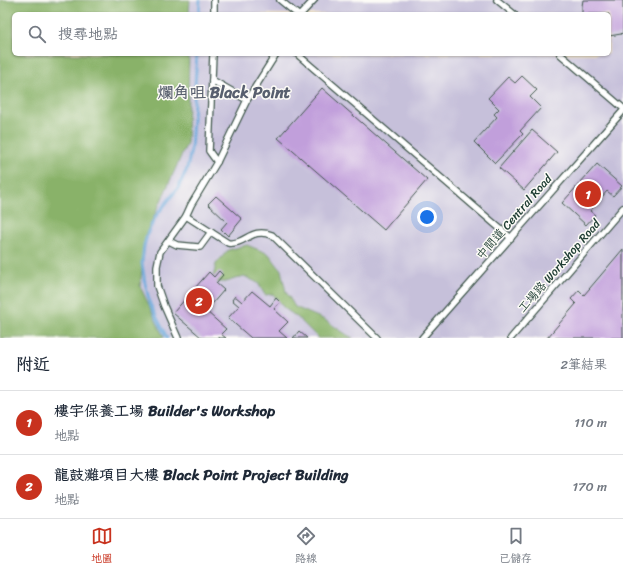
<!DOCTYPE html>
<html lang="zh-TW">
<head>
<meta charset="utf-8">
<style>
  :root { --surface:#fff; --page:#f2f2f3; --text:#1f2937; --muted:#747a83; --line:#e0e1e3; --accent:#c8321e }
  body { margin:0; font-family:Sriracha,"LXGW WenKai TC",sans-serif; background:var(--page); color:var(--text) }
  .you { position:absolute; left:427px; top:217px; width:14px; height:14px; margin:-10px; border:3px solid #fff; border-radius:50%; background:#1a73e8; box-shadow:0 0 0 6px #1a73e833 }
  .badge { display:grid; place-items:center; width:26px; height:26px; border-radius:50%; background:var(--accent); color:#fff; font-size:13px; font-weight:700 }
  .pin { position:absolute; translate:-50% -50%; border:2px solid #fff; box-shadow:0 1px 4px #0006 }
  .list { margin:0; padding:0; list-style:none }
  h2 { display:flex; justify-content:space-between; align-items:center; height:52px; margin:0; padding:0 16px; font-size:17px }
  h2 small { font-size:13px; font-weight:400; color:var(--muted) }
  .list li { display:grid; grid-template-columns:26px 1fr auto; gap:12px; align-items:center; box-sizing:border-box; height:64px; padding:0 16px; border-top:1px solid var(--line) }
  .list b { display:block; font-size:15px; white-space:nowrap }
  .list p { margin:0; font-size:13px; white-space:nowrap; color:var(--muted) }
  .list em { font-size:13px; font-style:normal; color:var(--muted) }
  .icon { flex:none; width:22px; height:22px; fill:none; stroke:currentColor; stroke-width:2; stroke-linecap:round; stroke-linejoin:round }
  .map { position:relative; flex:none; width:623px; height:338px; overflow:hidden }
  .search { position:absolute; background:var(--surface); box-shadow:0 1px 3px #0004; left:12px; right:12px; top:12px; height:44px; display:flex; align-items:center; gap:10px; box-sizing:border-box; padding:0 14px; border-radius:6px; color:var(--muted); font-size:15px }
  .sheet { height:180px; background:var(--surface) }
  nav { display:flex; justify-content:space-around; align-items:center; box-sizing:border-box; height:56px; border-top:1px solid var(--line); background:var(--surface); font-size:11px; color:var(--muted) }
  nav a { display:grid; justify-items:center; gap:2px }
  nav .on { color:var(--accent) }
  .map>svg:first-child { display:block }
</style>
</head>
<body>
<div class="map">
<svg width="623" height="338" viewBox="0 0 623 338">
  <rect width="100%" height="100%" fill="#fdfcf7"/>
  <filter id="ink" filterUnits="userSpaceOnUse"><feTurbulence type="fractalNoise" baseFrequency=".025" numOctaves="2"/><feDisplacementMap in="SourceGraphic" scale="8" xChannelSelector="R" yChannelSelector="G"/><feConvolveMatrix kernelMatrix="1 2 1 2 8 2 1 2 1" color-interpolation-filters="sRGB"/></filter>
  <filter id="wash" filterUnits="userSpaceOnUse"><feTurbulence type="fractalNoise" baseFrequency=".012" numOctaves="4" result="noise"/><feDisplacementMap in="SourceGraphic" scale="16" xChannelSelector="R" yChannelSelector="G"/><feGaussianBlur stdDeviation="0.9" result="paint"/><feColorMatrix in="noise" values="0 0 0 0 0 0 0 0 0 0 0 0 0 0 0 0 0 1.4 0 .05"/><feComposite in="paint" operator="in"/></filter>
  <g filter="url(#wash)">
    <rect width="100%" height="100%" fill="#f3e5cb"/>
    <path fill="#c6c0da" d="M 166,0 L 623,0 L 623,338 L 18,338 L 0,257 L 184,54 L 609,54 L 609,14 L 173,14 Z"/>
    <g fill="#89b269" stroke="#54784e">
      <path d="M 0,0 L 190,0 L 189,14 L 14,14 L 14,54 L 189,54 L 187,143 L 146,234 L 140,286 L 164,338 L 0,338 Z"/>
      <path d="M 247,245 L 269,254 L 281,270 L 286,292 L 295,307 L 325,320 L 347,335 L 353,338 L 318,338 L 297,317 L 284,308 L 273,294 L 265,295 L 258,283 L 244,276 L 226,282 L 212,282 L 216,264 L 228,250 Z"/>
    </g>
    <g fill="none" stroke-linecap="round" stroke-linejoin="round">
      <g stroke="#69a6da" stroke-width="3">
        <path d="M 199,14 L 200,0"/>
        <path d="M 167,338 L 150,304 L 145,283 L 142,263 L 144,246 L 148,232 L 156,216 L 178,188 L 187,169 L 191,150 L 197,54"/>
      </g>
    </g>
    <g id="blocks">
      <g fill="#c19fdb">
        <path d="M 583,0 L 623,0 L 623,32 L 621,34 L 609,36 L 609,14 L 582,14 L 582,6 Z"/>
        <path d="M 522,76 L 537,90 L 530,97 L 541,108 L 520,131 L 523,134 L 495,163 L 474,142 L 497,117 L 494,114 L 499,109 L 488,98 L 508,77 L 515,83 Z"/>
        <path d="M 322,88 L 427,180 L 384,230 L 278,138 Z"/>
        <path d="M 532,130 L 557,152 L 524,190 L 499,168 Z"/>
        <path d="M 597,164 L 622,186 L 613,196 L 607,191 L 590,211 L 595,215 L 586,225 L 562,203 Z"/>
        <path d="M 216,196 L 242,219 L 228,236 L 221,229 L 227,222 L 208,204 Z"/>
        <path d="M 623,249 L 623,338 L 547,338 L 576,304 L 571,299 L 579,290 L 584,295 Z"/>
        <path d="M 219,271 L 223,275 L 216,283 L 224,290 L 206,311 L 226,329 L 221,334 L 226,338 L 220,338 L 219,337 L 218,338 L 202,338 L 173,313 L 209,272 L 214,277 Z"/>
        <path d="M 252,291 L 270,306 L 276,298 L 280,302 L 274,309 L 288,322 L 279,331 L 287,338 L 251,338 L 228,318 L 239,306 L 232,300 L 235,296 L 242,302 Z"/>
        <path d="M 299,331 L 307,338 L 293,338 Z"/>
      </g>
    </g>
  </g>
  <g filter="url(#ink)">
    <use href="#blocks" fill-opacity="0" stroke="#3f564b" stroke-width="1"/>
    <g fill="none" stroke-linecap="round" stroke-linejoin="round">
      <defs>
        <g id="service">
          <path d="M 280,0 L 297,14"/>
          <path d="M 497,0 L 514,14"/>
          <path d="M 214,14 L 214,0"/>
          <path d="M 301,14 L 314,0"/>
          <path d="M 213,54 L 209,151 L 217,162"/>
          <path d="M 297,54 L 511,238"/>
          <path d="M 560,54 L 623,108"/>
          <path d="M 212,80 L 247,100"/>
          <path d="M 186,216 L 228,243 C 246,245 250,227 272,235 L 377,338"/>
          <path d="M 169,241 L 177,245 L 198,247 L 200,247 L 211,232"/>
          <path d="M 178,338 L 164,306 L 157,286 L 157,266 L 160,252 L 186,216 L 191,205 L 217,162 L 247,100 L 276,54"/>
          <path d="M 422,338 L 623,111"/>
          <path d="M 511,338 L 623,208"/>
        </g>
      </defs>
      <use href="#service" stroke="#3f564b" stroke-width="8"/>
      <use href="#service" stroke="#fff" stroke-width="5.5"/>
    </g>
  </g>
  <g text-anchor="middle" stroke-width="3" stroke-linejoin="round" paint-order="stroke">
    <g font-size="12" fill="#1f3d34" stroke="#fdfcf7">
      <text transform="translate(514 217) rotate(-49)" y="4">中間道 Central Road</text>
      <text transform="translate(559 266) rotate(-49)" y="4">工場路 Workshop Road</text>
    </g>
    <g font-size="16" font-weight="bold" fill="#585f6e" stroke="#fdfcf7">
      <text x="224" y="98">爛角咀 Black Point</text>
    </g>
  </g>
</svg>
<div class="you"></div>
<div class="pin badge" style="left:588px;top:194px">1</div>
<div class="pin badge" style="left:199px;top:301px">2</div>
<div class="search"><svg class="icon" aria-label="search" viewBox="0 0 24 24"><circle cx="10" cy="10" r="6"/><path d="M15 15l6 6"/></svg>搜尋地點</div>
</div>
<section class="sheet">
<h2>附近<small>2筆結果</small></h2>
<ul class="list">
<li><span class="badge">1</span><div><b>樓宇保養工場 Builder's Workshop</b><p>地點</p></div><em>110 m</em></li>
<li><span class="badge">2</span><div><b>龍鼓灘項目大樓 Black Point Project Building</b><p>地點</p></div><em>170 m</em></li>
</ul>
</section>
<nav>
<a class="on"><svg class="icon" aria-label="map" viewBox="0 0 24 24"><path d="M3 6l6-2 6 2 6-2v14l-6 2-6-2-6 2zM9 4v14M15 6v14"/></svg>地圖</a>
<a><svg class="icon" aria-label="directions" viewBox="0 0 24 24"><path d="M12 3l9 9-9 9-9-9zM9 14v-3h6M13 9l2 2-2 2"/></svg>路線</a>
<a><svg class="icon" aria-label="saved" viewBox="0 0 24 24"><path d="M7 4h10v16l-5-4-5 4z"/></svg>已儲存</a>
</nav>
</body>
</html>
